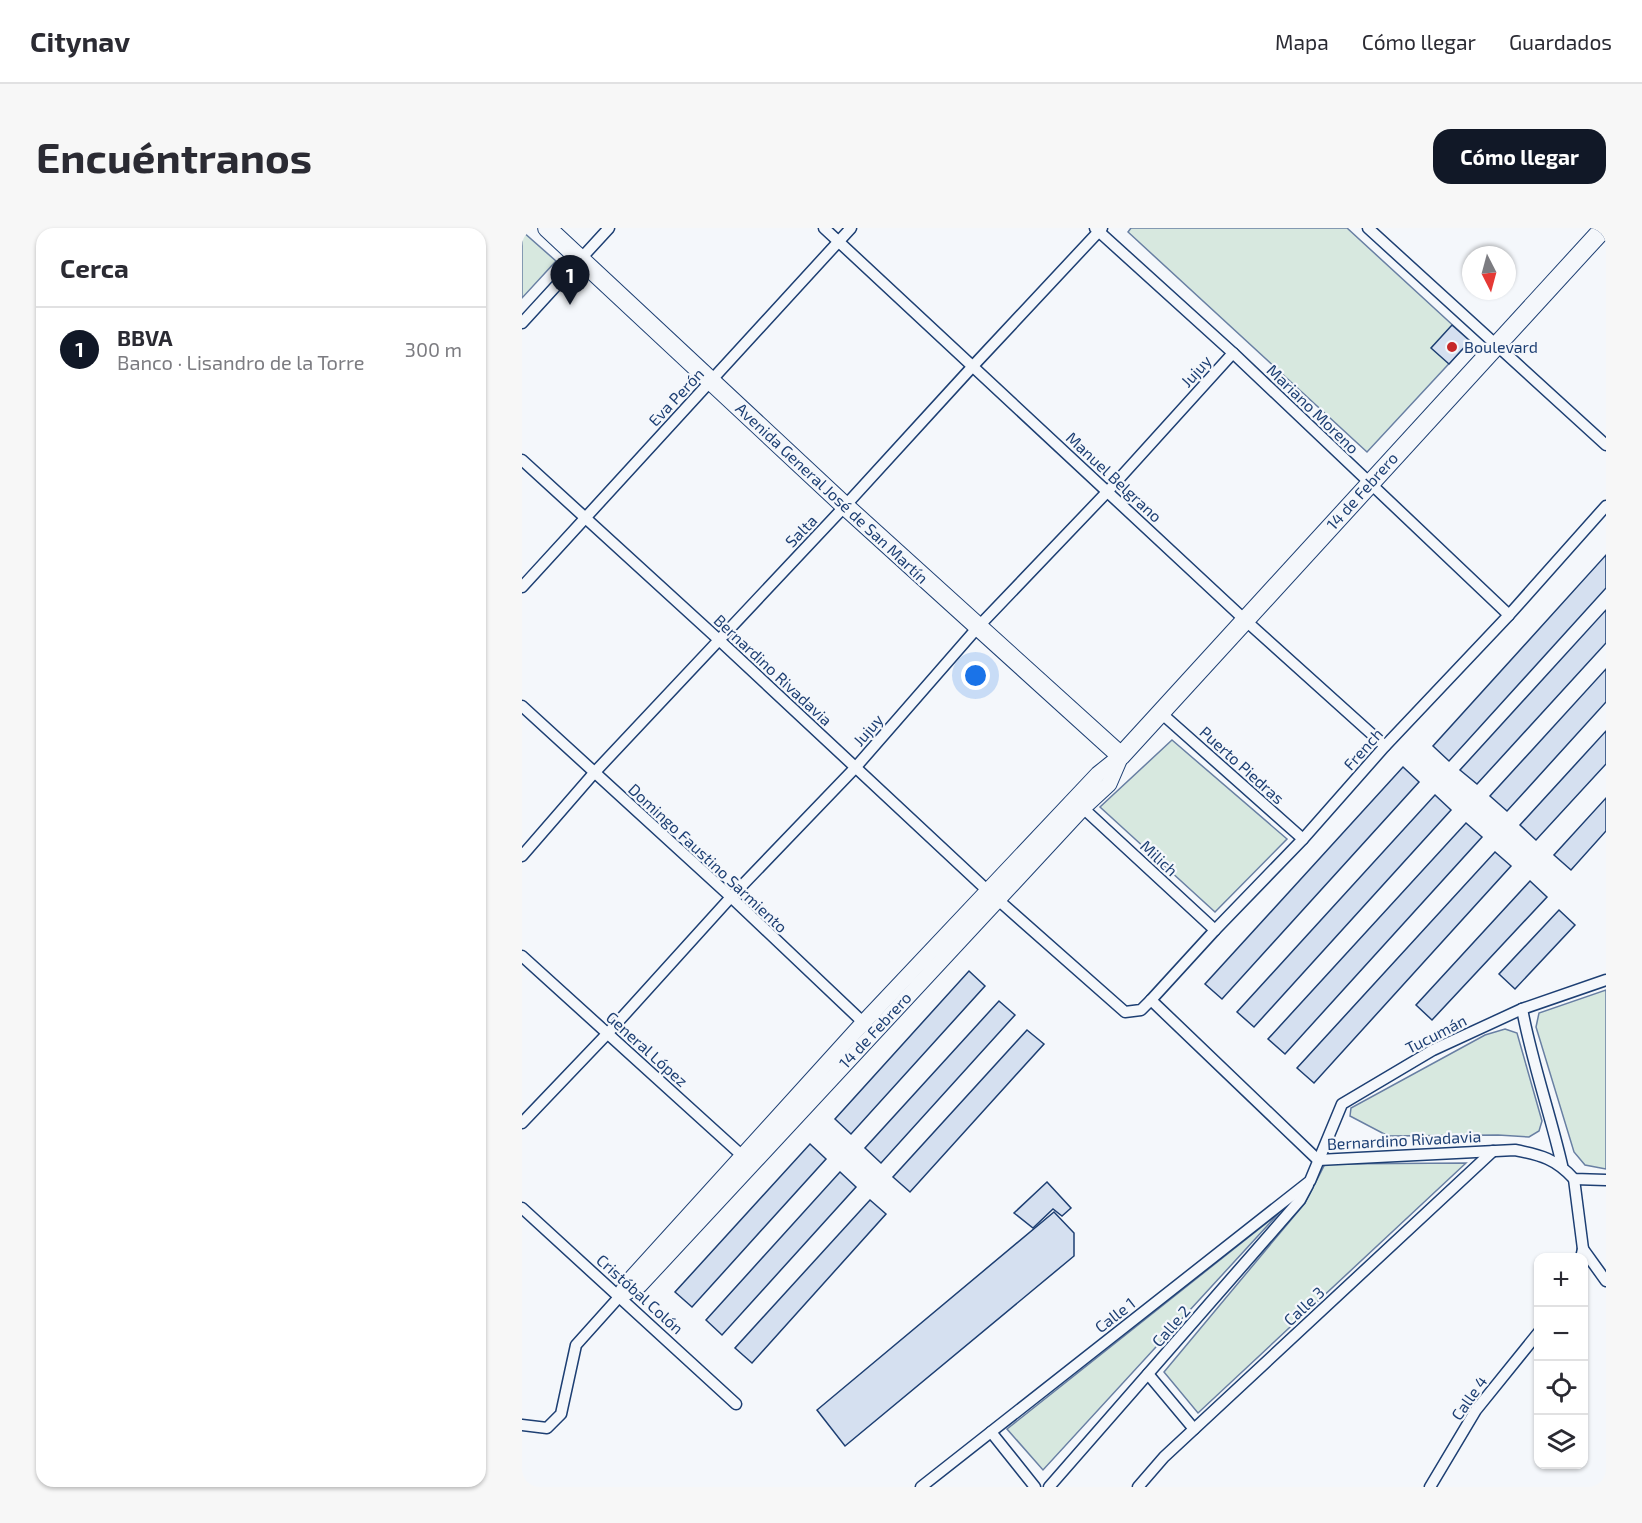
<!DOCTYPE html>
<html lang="es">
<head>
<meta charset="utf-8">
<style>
  :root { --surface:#fff; --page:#f7f7f7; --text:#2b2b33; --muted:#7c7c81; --line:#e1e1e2; --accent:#111827 }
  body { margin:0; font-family:"Exo 2",sans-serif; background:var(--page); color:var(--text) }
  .controls { position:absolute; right:18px; bottom:18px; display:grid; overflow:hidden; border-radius:12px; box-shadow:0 2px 4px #0004 }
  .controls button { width:54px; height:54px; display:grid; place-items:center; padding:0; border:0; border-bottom:2px solid var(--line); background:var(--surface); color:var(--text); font:30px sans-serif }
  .compass { position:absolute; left:940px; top:18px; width:54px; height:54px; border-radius:50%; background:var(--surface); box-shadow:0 2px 4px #0004; rotate:174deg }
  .you { position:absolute; left:454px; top:448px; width:21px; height:21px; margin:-15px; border:4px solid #fff; border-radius:50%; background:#1a73e8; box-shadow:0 0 0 9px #1a73e833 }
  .badge { display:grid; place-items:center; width:39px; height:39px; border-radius:50%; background:var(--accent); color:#fff; font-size:20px; font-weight:700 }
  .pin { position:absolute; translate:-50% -50px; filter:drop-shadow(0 2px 3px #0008) }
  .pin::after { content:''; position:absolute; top:32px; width:21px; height:18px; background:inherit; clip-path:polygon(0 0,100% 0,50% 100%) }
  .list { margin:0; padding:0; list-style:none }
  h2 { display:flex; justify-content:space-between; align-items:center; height:78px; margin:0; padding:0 24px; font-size:26px }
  h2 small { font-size:20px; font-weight:400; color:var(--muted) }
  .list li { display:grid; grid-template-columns:39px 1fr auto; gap:18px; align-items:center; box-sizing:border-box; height:84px; padding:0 24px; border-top:2px solid var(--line) }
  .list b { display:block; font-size:22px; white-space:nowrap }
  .list p { margin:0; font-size:20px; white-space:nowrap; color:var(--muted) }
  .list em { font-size:20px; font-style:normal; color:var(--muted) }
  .icon { flex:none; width:33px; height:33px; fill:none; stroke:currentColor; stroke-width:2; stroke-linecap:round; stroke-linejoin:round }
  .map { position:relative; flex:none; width:1084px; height:1259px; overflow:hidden; border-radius:18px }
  header { display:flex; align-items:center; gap:36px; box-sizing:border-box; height:84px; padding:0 30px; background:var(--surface); border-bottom:2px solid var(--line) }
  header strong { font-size:28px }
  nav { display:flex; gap:33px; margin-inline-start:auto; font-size:21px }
  .intro { display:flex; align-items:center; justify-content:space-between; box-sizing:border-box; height:144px; padding:0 36px }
  h1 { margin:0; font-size:42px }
  .button { padding:15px 27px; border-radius:18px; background:var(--accent); color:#fff; font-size:21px; font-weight:700 }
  main { display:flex; gap:36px; padding:0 36px }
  aside { flex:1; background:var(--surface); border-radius:18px; box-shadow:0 2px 4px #0004 }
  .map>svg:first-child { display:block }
</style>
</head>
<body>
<header>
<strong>Citynav</strong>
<nav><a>Mapa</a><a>Cómo llegar</a><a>Guardados</a></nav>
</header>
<div class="intro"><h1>Encuéntranos</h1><a class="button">Cómo llegar</a></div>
<main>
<aside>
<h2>Cerca<small></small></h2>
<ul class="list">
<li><span class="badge">1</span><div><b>BBVA</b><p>Banco · Lisandro de la Torre</p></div><em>300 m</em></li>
</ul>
</aside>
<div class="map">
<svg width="1084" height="1259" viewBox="0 0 1084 1259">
  <rect width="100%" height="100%" fill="#f4f7fb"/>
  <g fill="#d7e8df" stroke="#687fa3" stroke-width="1.5">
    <path d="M 609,0 L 825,0 L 948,113 L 845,224 L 606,4 Z"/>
    <path d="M 0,3 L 34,33 L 0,70 Z"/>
    <path d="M 650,512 L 765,611 L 693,684 L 578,579 Z"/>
    <path d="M 1084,762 L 1084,941 L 1063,937 L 1052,924 L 1014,799 L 1017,785 Z"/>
    <path d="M 983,801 L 995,805 L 1020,893 L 1017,903 L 1007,909 L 976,907 L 866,908 L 828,888 L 829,880 L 963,807 Z"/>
    <path d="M 944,935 L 676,1185 L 642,1144 L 783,975 L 803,936 Z"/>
    <path d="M 757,985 L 521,1242 L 485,1201 Z"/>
  </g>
  <g fill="#d5e0f0" stroke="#1d3f73" stroke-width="1.5">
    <path d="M 930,97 L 948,113 L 927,136 L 909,120 Z"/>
    <path d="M 1084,327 L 1084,360 L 927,533 L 911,518 Z"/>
    <path d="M 1084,382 L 1084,415 L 955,556 L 938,542 Z"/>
    <path d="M 1084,441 L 1084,474 L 985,583 L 968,568 Z"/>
    <path d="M 1084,503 L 1084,536 L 1014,612 L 998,597 Z"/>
    <path d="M 881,539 L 897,554 L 700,771 L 683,756 Z"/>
    <path d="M 913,567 L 929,582 L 732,799 L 715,784 Z"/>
    <path d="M 1084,570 L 1084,603 L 1049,642 L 1032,627 Z"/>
    <path d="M 944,595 L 960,609 L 763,826 L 746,811 Z"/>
    <path d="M 973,624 L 989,638 L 792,855 L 775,840 Z"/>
    <path d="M 1008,653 L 1025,669 L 910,792 L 894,777 Z"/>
    <path d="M 1037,682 L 1053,697 L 993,761 L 977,746 Z"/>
    <path d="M 447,743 L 463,758 L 329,906 L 313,891 Z"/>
    <path d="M 477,773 L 493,787 L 359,935 L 343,920 Z"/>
    <path d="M 505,802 L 522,816 L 388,964 L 371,949 Z"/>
    <path d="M 288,916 L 304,931 L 170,1079 L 153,1064 Z"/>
    <path d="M 318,944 L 334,959 L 200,1107 L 184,1092 Z"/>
    <path d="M 525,954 L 549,980 L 540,988 L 531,981 L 511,1000 L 492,985 Z"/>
    <path d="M 348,972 L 364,986 L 230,1135 L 213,1120 Z"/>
    <path d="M 532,984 L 552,1005 L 552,1028 L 323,1218 L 295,1182 Z"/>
  </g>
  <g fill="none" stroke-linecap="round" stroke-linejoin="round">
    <defs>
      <g id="street">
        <path d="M 302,0 L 723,392 L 863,518"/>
        <path d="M 573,0 L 711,125 L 987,387"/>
        <path d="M 846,0 L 1084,217"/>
        <path d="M 0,95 L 87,0"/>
        <path d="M 0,232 L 196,411 L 466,663 L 603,784 L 619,782 L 629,772 L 693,702 L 781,611 L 863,518 L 987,387 L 1084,278"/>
        <path d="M 0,359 L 329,0"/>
        <path d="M 0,478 L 209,669 L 345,798"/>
        <path d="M 639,485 L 781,611"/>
        <path d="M 561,580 L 693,702"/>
        <path d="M 0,628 L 72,545 L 323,278 L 451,138 L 580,0"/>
        <path d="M 0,728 L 225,932"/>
        <path d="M 629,772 L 796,932 L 993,922 C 1019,927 1034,931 1052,951 L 1084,952"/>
        <path d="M 1000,781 C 1010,834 1028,885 1040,937"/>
        <path d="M 0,895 L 85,806 L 209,669 L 333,540 L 456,399 L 586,263 L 711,125"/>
        <path d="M 1052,951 L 1061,1021 L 1059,1030"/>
        <path d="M 0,980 L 214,1176"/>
        <path d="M 1061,1021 L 1084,1053"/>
        <path d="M 626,1146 L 672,1201"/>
        <path d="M 0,1197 L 25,1200 L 39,1186 L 54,1117 L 98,1068"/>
        <path d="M 469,1204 L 513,1259"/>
        <path d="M 399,1259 L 788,953 L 820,876 L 911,822 L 1000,781 L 1084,752"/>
        <path d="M 527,1259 L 778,972 L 786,957"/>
        <path d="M 616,1259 L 642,1229 L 971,923"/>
        <path d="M 908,1259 L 954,1182 L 1017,1104"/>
      </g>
      <g id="secondary">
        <path d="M 99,1066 L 107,1053 L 341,795 L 576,546 L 596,530"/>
        <path d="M 98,1068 L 118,1057 L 561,580 L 587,556 L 599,528"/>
      </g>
      <path id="primary" d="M 25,0 L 323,278 L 599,528 L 1082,0"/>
    </defs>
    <use href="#street" stroke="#1d3f73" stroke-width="13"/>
    <use href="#secondary" stroke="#1d3f73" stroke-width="17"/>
    <use href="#primary" stroke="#1d3f73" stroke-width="20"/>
    <use href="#street" stroke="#f4f7fb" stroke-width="10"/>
    <use href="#secondary" stroke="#f4f7fb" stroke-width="15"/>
    <use href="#primary" stroke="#f4f7fb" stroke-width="18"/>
  </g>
  <circle fill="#c62828" stroke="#f4f7fb" stroke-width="2" cx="930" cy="119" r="6"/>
  <g text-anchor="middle" stroke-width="4.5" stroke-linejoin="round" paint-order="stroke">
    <g font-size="16" fill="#1d3f73" stroke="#f4f7fb" text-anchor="start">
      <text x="942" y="125">Boulevard</text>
    </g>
    <g font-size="16" fill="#1d3f73" stroke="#f4f7fb">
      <text transform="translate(674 143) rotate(-48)" y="6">Jujuy</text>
      <text transform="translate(154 169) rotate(-47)" y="6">Eva Perón</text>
      <text transform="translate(791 181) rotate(44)" y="6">Mariano Moreno</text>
      <text transform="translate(592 249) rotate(43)" y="6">Manuel Belgrano</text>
      <text transform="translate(840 263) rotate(-48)" y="6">14 de Febrero</text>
      <text transform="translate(310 265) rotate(43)" y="6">Avenida General José de San Martín</text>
      <text transform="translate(279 303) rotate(-46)" y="6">Salta</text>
      <text transform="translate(251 442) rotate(43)" y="6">Bernardino Rivadavia</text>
      <text transform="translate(346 502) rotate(-49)" y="6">Jujuy</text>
      <text transform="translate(841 521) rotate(-48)" y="6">French</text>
      <text transform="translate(720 537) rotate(42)" y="6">Puerto Piedras</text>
      <text transform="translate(186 630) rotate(43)" y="6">Domingo Faustino Sarmiento</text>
      <text transform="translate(637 630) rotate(43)" y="6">Milich</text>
      <text transform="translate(353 802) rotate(-47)" y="6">14 de Febrero</text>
      <text transform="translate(914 806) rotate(-27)" y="6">Tucumán</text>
      <text transform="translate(125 821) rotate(42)" y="6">General López</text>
      <text transform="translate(882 912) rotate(-3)" y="6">Bernardino Rivadavia</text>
      <text transform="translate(118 1066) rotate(42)" y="6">Cristóbal Colón</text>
      <text transform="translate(782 1078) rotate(-43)" y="6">Calle 3</text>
      <text transform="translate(593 1087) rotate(-38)" y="6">Calle 1</text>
      <text transform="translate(649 1098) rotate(-49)" y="6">Calle 2</text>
      <text transform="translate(947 1170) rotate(-55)" y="6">Calle 4</text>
    </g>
  </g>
</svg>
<div class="controls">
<button>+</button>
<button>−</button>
<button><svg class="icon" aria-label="locate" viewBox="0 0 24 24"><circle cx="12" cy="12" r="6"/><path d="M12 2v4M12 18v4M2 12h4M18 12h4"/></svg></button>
<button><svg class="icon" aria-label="layers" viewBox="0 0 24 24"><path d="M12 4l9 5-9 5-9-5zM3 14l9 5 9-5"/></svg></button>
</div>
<svg class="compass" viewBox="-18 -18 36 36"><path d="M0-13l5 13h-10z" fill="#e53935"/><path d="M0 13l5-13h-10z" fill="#7c7c81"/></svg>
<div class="you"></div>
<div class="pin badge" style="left:48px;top:77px">1</div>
</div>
</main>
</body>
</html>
